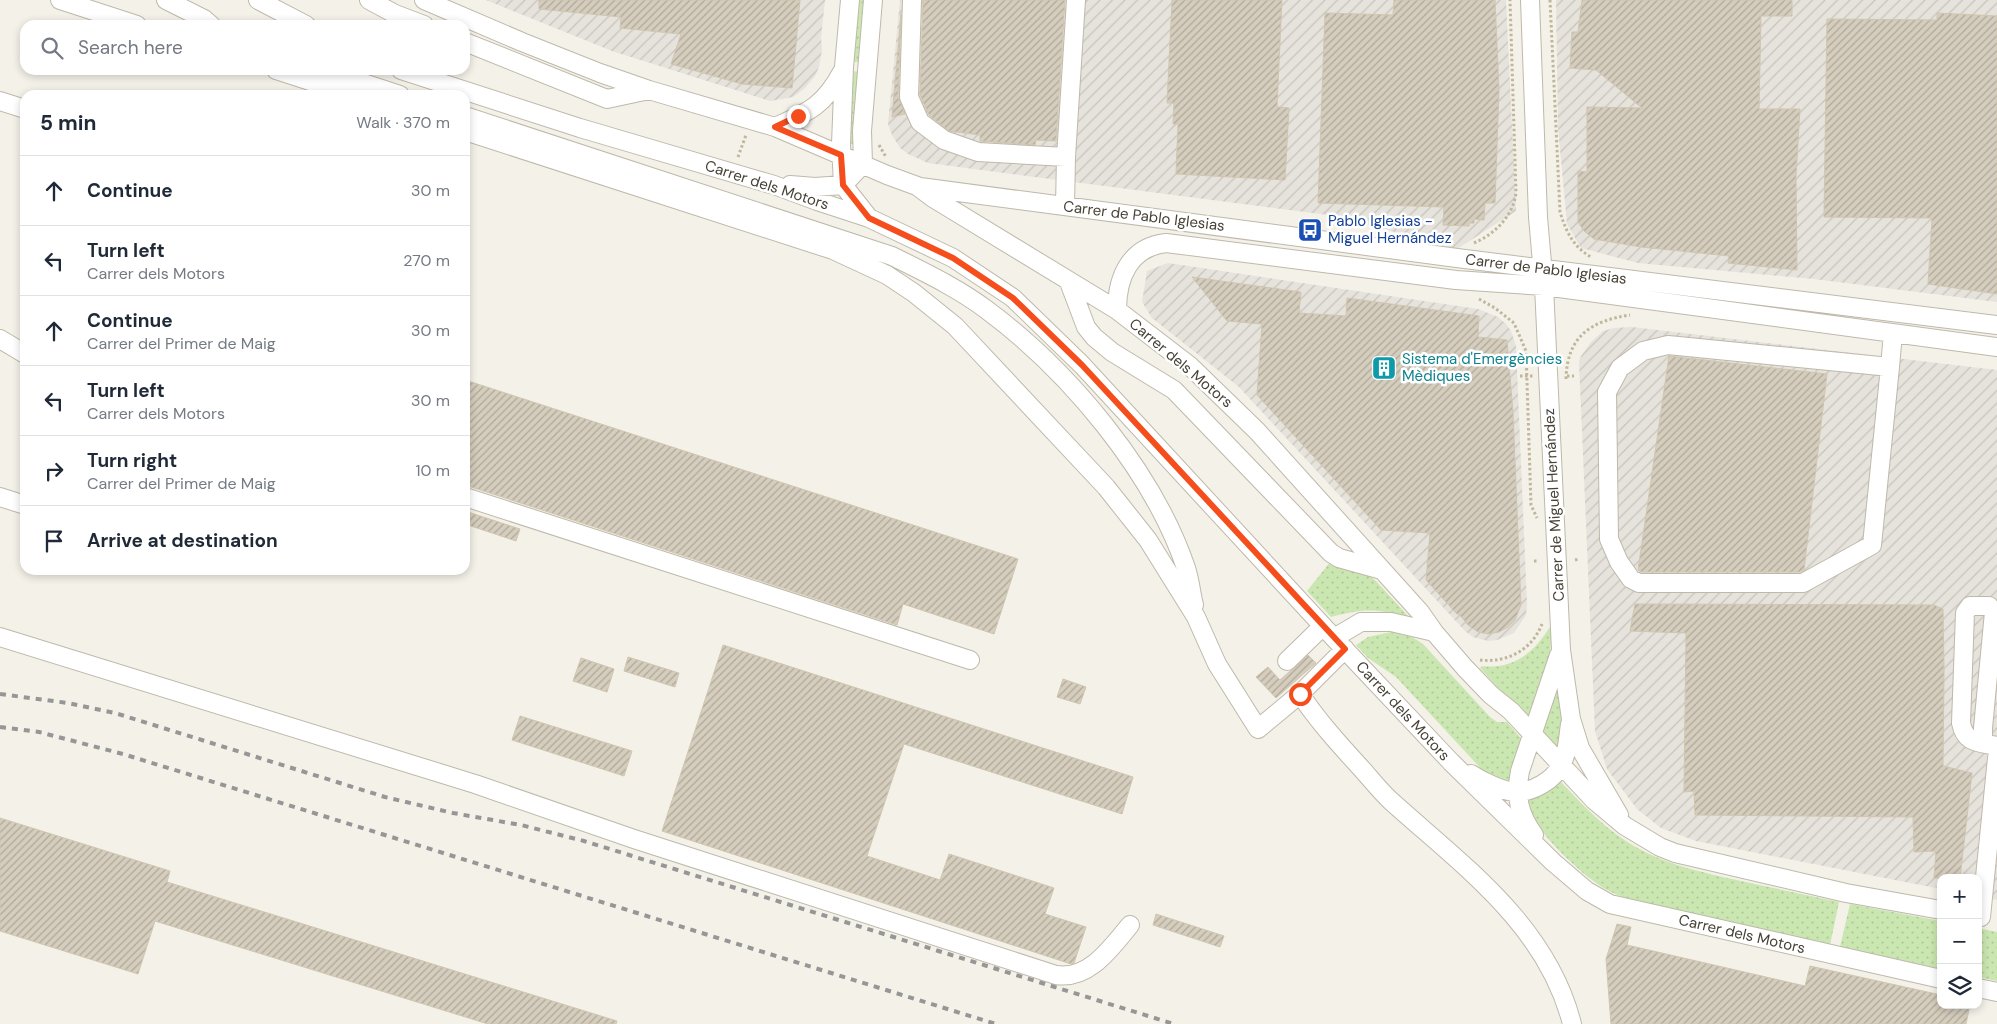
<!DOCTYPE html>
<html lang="en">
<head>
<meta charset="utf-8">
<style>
	body { margin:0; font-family:"DM Sans",sans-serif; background:#f2f2f3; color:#1f2937 }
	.controls { position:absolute; right:15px; bottom:15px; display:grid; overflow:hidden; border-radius:10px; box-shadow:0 2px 8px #0003 }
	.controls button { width:45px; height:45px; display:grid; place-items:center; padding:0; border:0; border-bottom:1px solid #e0e1e3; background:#fff; color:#1f2937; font:25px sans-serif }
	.stop { position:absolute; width:15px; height:15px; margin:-11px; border:4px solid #f64d1c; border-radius:50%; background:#fff }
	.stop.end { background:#f64d1c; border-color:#fff; box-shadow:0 1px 5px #0008 }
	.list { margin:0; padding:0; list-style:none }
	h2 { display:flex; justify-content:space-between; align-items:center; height:65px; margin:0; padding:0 20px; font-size:21px }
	h2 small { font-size:16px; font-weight:400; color:#747a83 }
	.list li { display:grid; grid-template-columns:32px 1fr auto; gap:15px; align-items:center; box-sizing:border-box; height:70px; padding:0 20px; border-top:1px solid #e0e1e3 }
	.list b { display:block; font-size:19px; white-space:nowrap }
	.list p { margin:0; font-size:16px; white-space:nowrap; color:#747a83 }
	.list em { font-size:16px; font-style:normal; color:#747a83 }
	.icon { flex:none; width:28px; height:28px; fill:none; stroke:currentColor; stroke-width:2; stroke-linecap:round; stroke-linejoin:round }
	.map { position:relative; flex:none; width:1997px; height:1024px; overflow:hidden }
	.search { position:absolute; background:#fff; box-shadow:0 2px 8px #0003; left:20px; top:20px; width:450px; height:55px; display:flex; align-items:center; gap:12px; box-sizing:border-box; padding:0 18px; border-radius:15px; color:#747a83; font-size:19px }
	.panel { position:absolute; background:#fff; box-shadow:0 2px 8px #0003; left:20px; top:90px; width:450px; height:485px; border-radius:15px }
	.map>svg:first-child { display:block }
	.industrial { fill:url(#industrial-furrows) }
	.grass { fill:url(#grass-dots) }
	.building { fill:url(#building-hatch); stroke:#d0c6b0 }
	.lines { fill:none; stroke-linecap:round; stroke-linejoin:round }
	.minor-casing { stroke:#bfb9aa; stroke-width:20 }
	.path { stroke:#c0b69c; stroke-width:3; stroke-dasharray:2.5 2.5; stroke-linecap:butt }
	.minor { stroke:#fff; stroke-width:18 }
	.rail { stroke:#969696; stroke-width:4; stroke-dasharray:6 6; stroke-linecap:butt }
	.route { stroke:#f64d1c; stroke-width:6 }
	.labels { text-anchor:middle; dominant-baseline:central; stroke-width:5; stroke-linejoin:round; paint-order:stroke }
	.street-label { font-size:15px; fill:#474136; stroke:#fff }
	.transit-label { font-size:15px; fill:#164399; stroke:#fff; text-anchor:start }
	.culture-label { font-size:15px; fill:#0d838f; stroke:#fff; text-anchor:start }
</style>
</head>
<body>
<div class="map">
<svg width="1997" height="1024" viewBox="0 0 1997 1024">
	<defs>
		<pattern id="industrial-furrows" width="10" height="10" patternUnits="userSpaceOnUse" patternTransform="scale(1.25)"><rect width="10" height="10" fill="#e6e2dc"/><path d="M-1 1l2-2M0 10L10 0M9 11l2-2" fill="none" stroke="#c7c3bd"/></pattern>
		<pattern id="grass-dots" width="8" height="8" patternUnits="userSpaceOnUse" patternTransform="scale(1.25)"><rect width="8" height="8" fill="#cbe7b1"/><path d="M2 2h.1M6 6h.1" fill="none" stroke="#b0c799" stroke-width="1.8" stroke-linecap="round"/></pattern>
		<pattern id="building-hatch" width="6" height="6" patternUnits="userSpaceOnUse" patternTransform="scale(1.25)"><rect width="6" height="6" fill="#d5cdbd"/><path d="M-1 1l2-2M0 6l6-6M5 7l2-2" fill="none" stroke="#afa89a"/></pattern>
	</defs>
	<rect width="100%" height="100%" fill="#f3f1e8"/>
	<!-- industrial -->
	<path class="industrial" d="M486 0H825L821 38 822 50 819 67 815 76 805 88 793 97 770 101 612 51Z
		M900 0H1506L1516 211 1457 249 1336 216 928 163 908 154 900 148 892 135 888 124Z
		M1556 0H1997V302L1814 279 1638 263 1581 248 1567 224 1558 127Z
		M1168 263 1478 309 1498 317 1506 324 1511 331 1516 346 1527 604 1526 615 1514 633 1497 640 1488 641 1473 637 1465 631 1239 387 1152 318 1142 302 1147 271Z
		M1632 327 1997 370V900L1978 896V878H1941V889L1696 841 1661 828 1637 809 1607 769 1595 731 1579 362 1581 356 1591 342 1603 331 1614 328Z"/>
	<!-- grass -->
	<path class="grass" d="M859 0H867L862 62H853Z
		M852 71 861 72 855 141 854 144H848Z
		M1331 561 1369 575 1376 581 1409 617 1408 619C1378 607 1362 609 1331 617L1307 591Z
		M1549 628 1552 629 1549 665 1529 721 1480 668 1482 666C1512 670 1534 653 1549 628Z
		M1391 632 1412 637 1423 644 1490 717 1497 722H1507L1524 742 1512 785 1485 773 1396 677 1368 658 1356 645 1368 637Z
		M1558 675 1563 717 1561 752 1540 733Z
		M1558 779C1580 802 1600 824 1626 841 1661 864 1701 872 1741 881 1774 888 1806 895 1839 902L1830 945 1640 902C1629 899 1618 896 1607 890 1585 878 1543 838 1531 815 1528 810 1526 803 1524 797Z
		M1850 904 1941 921V969L1840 947Z
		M1978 928 1997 932V981L1978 977Z"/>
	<!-- building -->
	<path class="building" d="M539 0H800L792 88 742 84 671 64 681 34 620 28 621 17 539 9Z
		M923 0H1065L1056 141 1036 140 1035 145 980 141V135L949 131 929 115 920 95Z
		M1172 0H1282L1277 107 1289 108 1285 180 1176 174 1178 124H1173L1174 103H1167Z
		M1394 0H1495L1499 90 1495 203H1485L1484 220 1474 219V223H1469V226L1443 225 1444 207 1318 203 1325 13 1393 15Z
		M1582 0H1792V16H1761L1759 109H1800L1796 176 1797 270 1728 263 1729 256 1641 247 1594 239 1584 231 1578 222V171L1587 172V107L1642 108 1596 70 1570 68 1572 32H1578Z
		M1937 13 1997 16V294L1928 284 1932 218 1824 217 1827 19 1937 20Z
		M901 14 898 97 905 114 892 117Z
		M1192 277 1301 292 1299 313 1346 316 1347 298 1479 316 1478 337 1507 340 1513 413 1521 605 1515 620 1508 627 1499 632 1488 634 1478 632 1468 625 1459 614H1457L1426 580 1430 533 1381 530 1257 395 1262 324 1227 321Z
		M1669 356 1827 374 1804 570 1800 572H1642L1638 570Z
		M465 380 1018 559 994 634 903 604 897 625 465 485Z
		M465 511 520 529 516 541 465 524Z
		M1635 604 1934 605 1943 609 1944 671 1943 766 1972 773 1960 878H1934L1936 851 1914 852 1913 817 1695 815 1694 791 1684 792 1686 633 1630 631Z
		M723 645 1133 777 1122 814 904 744 867 856 940 880 949 854 1054 888 1045 914 1086 927 1074 963 1071 964 662 831Z
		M1308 655 1316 663 1276 698 1256 677 1268 667 1280 680Z
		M628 657 679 673 675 687 624 671Z
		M581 658 614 669 607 692 573 681Z
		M1063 679 1086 687 1080 704 1057 697Z
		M520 716 632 751 624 776 512 740Z
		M0 818 170 871 167 882 617 1021 616 1024H488L155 921 138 974 0 931Z
		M1156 914 1224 936 1220 947 1153 925Z
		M1617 924 1631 927 1627 945 1805 986 1810 966 1941 995V1005H1970L1966 1024H1611L1606 959Z"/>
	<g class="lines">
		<defs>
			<path id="minor" d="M60 0 137 25
				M166 0 204 19 211 25
				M258 0 306 25
				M369 0 395 14 424 25
				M424 0 522 42 600 73 649 90 775 127 887 175 917 186 933 198 1117 310 1190 366 1257 431 1420 612 1434 632 1465 668 1491 695 1511 711 1594 800 1625 826 1660 847 1675 853 1846 893 1941 910
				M850 0 844 67 841 144 843 185 869 218
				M912 0 909 97 920 122 944 140 978 152 1066 157 1076 0
				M1530 0 1538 217 1544 286 1561 650 1571 719 1580 748 1619 815
				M465 42 607 99 649 90
				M276 70 353 95
				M324 70 400 95
				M401 70 580 128 774 185 817 201 869 218 953 258 1013 298 1082 365 1334 638 1451 762 1553 862 1587 891 1610 904 1941 979
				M0 101 25 109
				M465 116 892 256C924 272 958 288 987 310 1069 371 1153 471 1186 568 1190 580 1191 593 1194 605
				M775 127C808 112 824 106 842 72
				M465 131 833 250 887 275 914 293 955 326 1106 487 1148 540 1196 617 1217 664 1258 729 1300 694
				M790 185 815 187 843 185 863 164 862 131 873 0
				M920 187 1457 258 1997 325
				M1065 206 1066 157
				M1069 282 1086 327 1094 337 1112 352 1174 390 1331 553 1339 558 1382 570
				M1117 310C1117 277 1130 247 1166 243L1456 280 1544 286 1997 347
				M0 339 25 354
				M1890 367 1668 345 1643 351 1620 368 1607 392 1609 539 1619 562 1631 579 1639 583H1803L1872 545 1890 367 1893 333
				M0 497 25 505
				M465 497 970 660
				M0 637 475 784 634 839 1056 975C1089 980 1111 948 1130 925
				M1334 638 1361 622H1391L1434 632
				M1345 649 1300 694C1318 721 1339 744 1360 767 1371 779 1380 791 1391 801 1463 866 1547 925 1572 1024
				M1287 661 1323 626
				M1983 743V728L1994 612 1989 606H1970L1965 613 1961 723C1965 744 1979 742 1997 746
				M1471 774C1482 781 1503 792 1517 792 1533 792 1554 780 1561 765 1568 753 1568 737 1570 724
				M1534 835C1519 814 1515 797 1520 771L1559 655
				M1981 917 1997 758
				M1978 988 1997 992"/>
		</defs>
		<!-- minor casing -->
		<use href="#minor" class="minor-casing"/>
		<!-- path -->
		<path class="path" d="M1550 0 1560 212C1566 231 1573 247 1591 257
			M879 145 886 157
			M738 157 746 135
			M1474 243C1495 234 1513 216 1516 193L1510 0
			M1479 299 1495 308 1514 323 1526 351 1531 505 1537 518
			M1520 376H1533
			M1567 376H1574
			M1566 379C1567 336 1591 321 1630 315
			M1575 560 1579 559
			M1534 561H1539
			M1480 660C1507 663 1532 650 1542 624"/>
		<!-- minor -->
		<use href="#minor" class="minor"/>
		<!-- rail -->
		<path class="rail" d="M0 694 68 703 115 713 385 797 453 813 521 825 584 841 1174 1024
			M0 727 39 732 123 754 996 1024"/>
	</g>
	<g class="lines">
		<!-- route -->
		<path class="route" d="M798 116 775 127 841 155 843 185 869 218 953 258 1013 298 1082 365 1345 649 1300 694"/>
	</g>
	<!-- icons -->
	<defs>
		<symbol id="bus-square" viewBox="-11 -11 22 22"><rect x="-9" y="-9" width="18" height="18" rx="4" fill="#1a4fb4" stroke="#fff"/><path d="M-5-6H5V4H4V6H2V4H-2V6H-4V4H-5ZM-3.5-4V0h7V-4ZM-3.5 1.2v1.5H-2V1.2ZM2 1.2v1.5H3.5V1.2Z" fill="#fff"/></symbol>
		<symbol id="building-square" viewBox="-11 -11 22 22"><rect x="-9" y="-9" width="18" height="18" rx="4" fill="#0f9aa8" stroke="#fff"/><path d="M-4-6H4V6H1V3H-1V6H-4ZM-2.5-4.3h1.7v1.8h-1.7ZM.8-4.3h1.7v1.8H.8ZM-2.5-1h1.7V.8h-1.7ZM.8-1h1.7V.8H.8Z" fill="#fff"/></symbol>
	</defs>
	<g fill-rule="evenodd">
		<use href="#bus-square" x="1296" y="216" width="28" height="28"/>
		<use href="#building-square" x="1370" y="354" width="28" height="28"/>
	</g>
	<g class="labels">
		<!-- street labels -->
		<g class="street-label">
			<text transform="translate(767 185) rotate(18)">Carrer dels Motors</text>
			<text transform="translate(1144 216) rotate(7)">Carrer de Pablo Iglesias</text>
			<text transform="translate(1546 269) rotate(7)">Carrer de Pablo Iglesias</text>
			<text transform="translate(1181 363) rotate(40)">Carrer dels Motors</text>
			<text transform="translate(1554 505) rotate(-93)">Carrer de Miguel Hernández</text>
			<text transform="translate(1403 711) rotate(47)">Carrer dels Motors</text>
			<text transform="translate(1742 934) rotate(13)">Carrer dels Motors</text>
		</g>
		<!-- transit labels -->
		<g class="transit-label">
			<text x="1328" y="221">Pablo Iglesias -<tspan x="1328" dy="17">Miguel Hernández</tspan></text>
		</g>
		<!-- culture labels -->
		<g class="culture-label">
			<text x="1402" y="359">Sistema d'Emergències<tspan x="1402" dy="17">Mèdiques</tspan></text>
		</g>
	</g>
</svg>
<div class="controls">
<button>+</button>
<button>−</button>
<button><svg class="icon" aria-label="layers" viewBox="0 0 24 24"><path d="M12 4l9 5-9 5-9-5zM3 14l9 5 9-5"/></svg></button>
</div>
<div class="stop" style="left:1300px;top:694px"></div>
<div class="stop end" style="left:798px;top:116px"></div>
<div class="search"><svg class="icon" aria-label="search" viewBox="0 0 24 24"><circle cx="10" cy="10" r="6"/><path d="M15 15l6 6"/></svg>Search here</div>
<section class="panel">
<h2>5 min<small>Walk · 370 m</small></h2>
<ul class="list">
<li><svg class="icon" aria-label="ahead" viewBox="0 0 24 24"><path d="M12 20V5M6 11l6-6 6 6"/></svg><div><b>Continue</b></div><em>30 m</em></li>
<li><svg class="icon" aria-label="left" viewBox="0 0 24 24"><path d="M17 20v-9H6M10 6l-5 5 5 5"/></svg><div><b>Turn left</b><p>Carrer dels Motors</p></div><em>270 m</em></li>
<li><svg class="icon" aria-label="ahead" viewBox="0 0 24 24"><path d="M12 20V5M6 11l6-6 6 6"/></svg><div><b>Continue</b><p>Carrer del Primer de Maig</p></div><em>30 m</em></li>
<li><svg class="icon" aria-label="left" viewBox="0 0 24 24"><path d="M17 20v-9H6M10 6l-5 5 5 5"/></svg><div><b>Turn left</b><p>Carrer dels Motors</p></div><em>30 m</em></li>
<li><svg class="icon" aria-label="right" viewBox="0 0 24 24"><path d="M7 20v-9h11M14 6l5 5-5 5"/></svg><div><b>Turn right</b><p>Carrer del Primer de Maig</p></div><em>10 m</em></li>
<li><svg class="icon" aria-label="arrive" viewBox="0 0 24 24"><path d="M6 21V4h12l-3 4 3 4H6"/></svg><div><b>Arrive at destination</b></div></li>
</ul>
</section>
</div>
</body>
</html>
